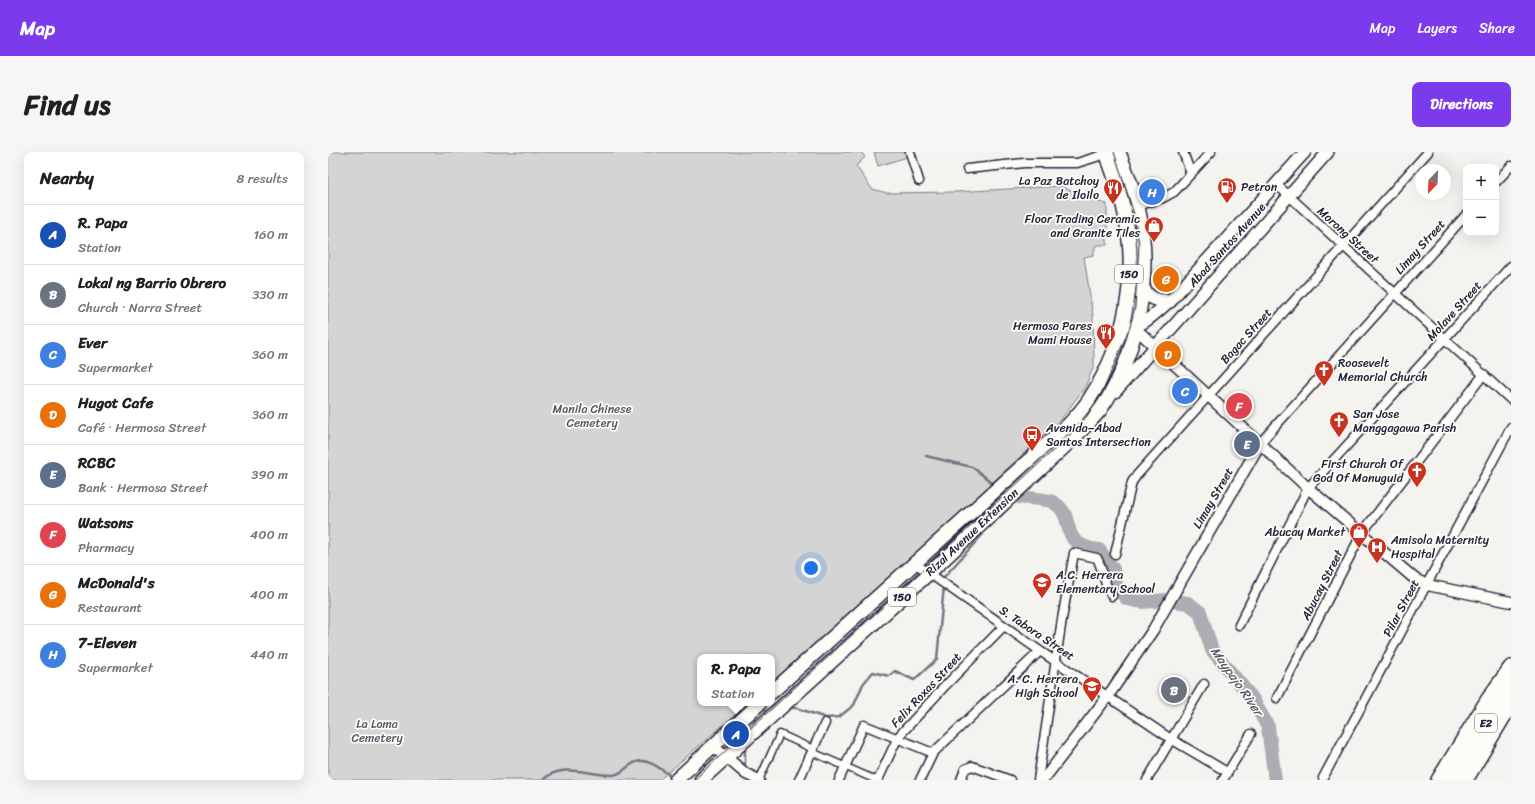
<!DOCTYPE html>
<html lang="en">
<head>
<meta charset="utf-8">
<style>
	body { margin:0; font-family:Sriracha,sans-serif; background:#f6f6f6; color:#202124 }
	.controls { position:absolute; right:12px; top:12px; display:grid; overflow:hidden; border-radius:8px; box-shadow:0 4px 16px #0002 }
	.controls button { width:36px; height:36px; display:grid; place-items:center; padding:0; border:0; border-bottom:1px solid #e0e0e0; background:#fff; color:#202124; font:20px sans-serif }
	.compass { position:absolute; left:1087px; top:12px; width:36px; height:36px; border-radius:50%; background:#fff; box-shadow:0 4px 16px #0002; rotate:203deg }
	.you { position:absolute; left:483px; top:416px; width:14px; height:14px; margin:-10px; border:3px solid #fff; border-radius:50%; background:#1a73e8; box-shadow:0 0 0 6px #1a73e833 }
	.badge { display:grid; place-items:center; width:26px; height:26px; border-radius:50%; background:#7c3aed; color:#fff; font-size:13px; font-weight:700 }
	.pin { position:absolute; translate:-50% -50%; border:2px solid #fff; box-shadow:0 1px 4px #0006 }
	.popup { position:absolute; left:369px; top:502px; width:78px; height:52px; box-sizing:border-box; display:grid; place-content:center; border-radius:8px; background:#fff; filter:drop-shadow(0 1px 3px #0005); font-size:13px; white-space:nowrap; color:#757577 }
	.popup b { font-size:15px; color:#202124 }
	.popup::after { content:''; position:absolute; left:50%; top:100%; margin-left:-8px; border:8px solid transparent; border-top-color:#fff }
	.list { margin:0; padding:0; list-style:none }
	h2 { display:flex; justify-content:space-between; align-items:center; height:52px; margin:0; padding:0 16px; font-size:17px }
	h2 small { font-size:13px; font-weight:400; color:#757577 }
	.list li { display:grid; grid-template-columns:26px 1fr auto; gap:12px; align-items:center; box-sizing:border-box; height:60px; padding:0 16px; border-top:1px solid #e0e0e0 }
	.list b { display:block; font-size:15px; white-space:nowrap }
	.list p { margin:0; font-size:13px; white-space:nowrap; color:#757577 }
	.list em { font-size:13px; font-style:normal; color:#757577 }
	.map { position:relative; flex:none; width:1183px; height:628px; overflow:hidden; border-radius:8px }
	header { display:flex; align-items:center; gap:24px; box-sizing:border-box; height:56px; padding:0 20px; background:#7c3aed; color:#fff }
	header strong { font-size:19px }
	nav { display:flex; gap:22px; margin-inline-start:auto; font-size:14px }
	.intro { display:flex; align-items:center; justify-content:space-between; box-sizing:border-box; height:96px; padding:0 24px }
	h1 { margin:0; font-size:28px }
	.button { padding:10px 18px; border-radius:8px; background:#7c3aed; color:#fff; font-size:14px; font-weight:700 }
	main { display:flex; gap:24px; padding:0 24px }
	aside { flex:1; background:#fff; border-radius:8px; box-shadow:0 4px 16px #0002 }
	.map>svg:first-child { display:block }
	.green { fill:#d5d4d5; stroke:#7c7b88 }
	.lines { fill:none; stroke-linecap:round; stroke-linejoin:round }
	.stream { stroke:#757582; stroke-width:2.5 }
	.river { stroke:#acacb2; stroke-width:14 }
	.pedestrian-casing { stroke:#22223b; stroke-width:9 }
	.minor-casing { stroke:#22223b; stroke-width:11 }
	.tertiary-casing { stroke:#22223b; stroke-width:13 }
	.secondary-casing { stroke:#22223b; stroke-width:14 }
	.primary-casing { stroke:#22223b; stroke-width:16 }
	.motorway-casing { stroke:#22223b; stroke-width:18 }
	.pedestrian { stroke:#fdfcf7; stroke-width:6 }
	.minor { stroke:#fdfcf7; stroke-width:8 }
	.tertiary { stroke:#fdfcf7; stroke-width:10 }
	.secondary { stroke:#fdfcf7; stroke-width:11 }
	.primary { stroke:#fdfcf7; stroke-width:13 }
	.motorway { stroke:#fdfcf7; stroke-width:15 }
	.tram { stroke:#22223b; stroke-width:1 }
	.labels { text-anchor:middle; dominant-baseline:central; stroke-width:3.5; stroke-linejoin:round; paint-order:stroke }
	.shield { fill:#fdfcf7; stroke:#646373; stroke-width:1 }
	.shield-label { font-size:11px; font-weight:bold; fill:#22223b }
	.poi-label { font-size:12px; fill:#22223b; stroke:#fdfcf7; text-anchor:end }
	.street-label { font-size:12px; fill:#22223b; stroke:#fdfcf7 }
	.park-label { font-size:12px; fill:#585769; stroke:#fdfcf7 }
	.water-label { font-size:13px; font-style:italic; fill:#59596b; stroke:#fdfcf7 }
</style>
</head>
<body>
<header>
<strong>Map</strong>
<nav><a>Map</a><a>Layers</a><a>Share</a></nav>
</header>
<div class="intro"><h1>Find us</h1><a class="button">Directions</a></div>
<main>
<aside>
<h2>Nearby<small>8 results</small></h2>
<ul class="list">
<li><span class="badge" style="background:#1a4fb4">A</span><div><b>R. Papa</b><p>Station</p></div><em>160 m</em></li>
<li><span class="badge" style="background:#6b7280">B</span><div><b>Lokal ng Barrio Obrero</b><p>Church · Narra Street</p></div><em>330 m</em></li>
<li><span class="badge" style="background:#3f7fe0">C</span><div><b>Ever</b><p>Supermarket</p></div><em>360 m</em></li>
<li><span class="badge" style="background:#e8710a">D</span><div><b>Hugot Cafe</b><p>Café · Hermosa Street</p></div><em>360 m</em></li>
<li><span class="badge" style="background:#5c6f8a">E</span><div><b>RCBC</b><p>Bank · Hermosa Street</p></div><em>390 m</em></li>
<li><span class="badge" style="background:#e0444e">F</span><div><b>Watsons</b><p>Pharmacy</p></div><em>400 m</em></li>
<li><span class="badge" style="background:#e8710a">G</span><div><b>McDonald's</b><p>Restaurant</p></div><em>400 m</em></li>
<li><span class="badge" style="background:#3f7fe0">H</span><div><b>7-Eleven</b><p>Supermarket</p></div><em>440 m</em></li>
</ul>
</aside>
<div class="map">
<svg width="1183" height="628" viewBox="0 0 1183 628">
	<rect width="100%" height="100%" fill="#f4f3ef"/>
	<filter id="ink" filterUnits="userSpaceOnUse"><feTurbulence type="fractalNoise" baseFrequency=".025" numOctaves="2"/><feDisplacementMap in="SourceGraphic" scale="8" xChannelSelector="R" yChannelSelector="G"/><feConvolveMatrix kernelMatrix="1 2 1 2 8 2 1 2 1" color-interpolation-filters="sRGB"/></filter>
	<g filter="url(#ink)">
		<!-- green -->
		<path class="green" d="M0 0H533L537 5 528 14 544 37 559 41 627 40 733 34 759 47 779 52V93H768L765 103 756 105 765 164 766 214 757 235 733 267 522 462 444 531V505H372V551H421L331 628H0Z
			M546 0H580L582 4 550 14Z"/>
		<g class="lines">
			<!-- stream -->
			<path class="stream" d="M598 304 644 315 666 332
				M662 375 679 357
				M616 429V425L655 382
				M461 556H469L498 566 511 565 526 553 535 532 545 520 561 524 567 519 586 528 609 507 616 434
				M417 616V596
				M215 628C233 610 261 623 283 623 295 624 301 608 315 609 325 610 334 618 342 623"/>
			<!-- river -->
			<path class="river" d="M691 345C698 346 719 347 725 350 751 365 726 392 771 398L785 417 788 434 799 447 814 450 839 448
				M845 449 860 451 872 460 884 498 924 546 940 575 947 628"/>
			<defs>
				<path id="pedestrian" d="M484 600 548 628
					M431 628 452 582 485 597"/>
				<path id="minor" d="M582 0 591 29
					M855 0 863 22
					M639 17 696 11H749L778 2
					M1168 30 1183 14
					M948 32 1183 248
					M806 55 835 46 846 40 883 0
					M933 290 1138 63
					M787 402 804 330 809 323 1100 0
					M588 412 712 499 843 587 899 620
					M911 473 980 336 1183 114
					M949 546 1034 381 1156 222
					M995 626 1183 275
					M471 628 497 571
					M511 628 536 573 605 601
					M550 628 570 585 615 536 676 474
					M592 628 605 601 712 499
					M633 628 637 617 644 614 682 628
					M710 628 734 467 746 401 769 406C775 417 776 434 784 444
					M819 628 876 532
					M895 628 923 582"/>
				<path id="tertiary" d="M807 176 980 336 1087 427 1099 433 1183 450
					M385 594 418 622 431 628
					M715 628 780 544 825 478 933 290"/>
				<path id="secondary" d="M803 175C814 176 833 156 842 149L977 0
					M787 240 1000 0"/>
				<path id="primary" d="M814 134C819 146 829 149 842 149
					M444 540 741 272C748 264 756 256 762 246 798 191 811 122 796 58 792 39 784 19 778 0
					M348 628 432 551
					M373 628 601 421 749 283C756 275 765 267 772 258 811 203 825 121 810 55 806 36 797 18 791 0"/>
				<path id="motorway" d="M1111 628 1161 547 1183 516
					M1124 628 1181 533
					M1137 628 1183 551"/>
			</defs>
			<!-- pedestrian casing -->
			<use href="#pedestrian" class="pedestrian-casing"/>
			<!-- minor casing -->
			<use href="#minor" class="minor-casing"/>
			<!-- tertiary casing -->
			<use href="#tertiary" class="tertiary-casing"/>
			<!-- secondary casing -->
			<use href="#secondary" class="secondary-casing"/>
			<!-- primary casing -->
			<use href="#primary" class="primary-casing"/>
			<!-- motorway casing -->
			<use href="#motorway" class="motorway-casing"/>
			<!-- pedestrian -->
			<use href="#pedestrian" class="pedestrian"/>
			<!-- minor -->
			<use href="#minor" class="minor"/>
			<!-- tertiary -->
			<use href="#tertiary" class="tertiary"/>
			<!-- secondary -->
			<use href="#secondary" class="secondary"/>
			<!-- primary -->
			<use href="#primary" class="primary"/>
			<!-- motorway -->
			<use href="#motorway" class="motorway"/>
			<!-- tram -->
			<path class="tram" d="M366 628 740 285 759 264 775 239 802 175 807 155 811 92 806 62 786 0"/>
		</g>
	</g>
	<!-- icons -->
	<defs>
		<symbol id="fuel-pin" viewBox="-11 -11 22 30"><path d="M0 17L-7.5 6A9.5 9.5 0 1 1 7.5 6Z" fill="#c8321e" stroke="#fdfcf7"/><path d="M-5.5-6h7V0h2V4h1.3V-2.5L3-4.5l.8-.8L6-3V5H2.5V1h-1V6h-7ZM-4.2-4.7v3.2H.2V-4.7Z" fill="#fff"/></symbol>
		<symbol id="restaurant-pin" viewBox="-11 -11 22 30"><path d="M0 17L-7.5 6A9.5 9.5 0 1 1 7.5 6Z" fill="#c8321e" stroke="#fdfcf7"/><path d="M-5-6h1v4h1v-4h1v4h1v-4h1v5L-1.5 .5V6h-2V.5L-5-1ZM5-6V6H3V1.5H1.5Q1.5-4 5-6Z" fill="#fff"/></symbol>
		<symbol id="shop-pin" viewBox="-11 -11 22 30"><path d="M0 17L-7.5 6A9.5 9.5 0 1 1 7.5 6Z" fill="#c8321e" stroke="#fdfcf7"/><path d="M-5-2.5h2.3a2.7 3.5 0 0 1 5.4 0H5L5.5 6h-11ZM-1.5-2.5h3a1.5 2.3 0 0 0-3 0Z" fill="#fff"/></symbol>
		<symbol id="church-pin" viewBox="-11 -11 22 30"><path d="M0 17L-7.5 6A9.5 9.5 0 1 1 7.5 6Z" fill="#c8321e" stroke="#fdfcf7"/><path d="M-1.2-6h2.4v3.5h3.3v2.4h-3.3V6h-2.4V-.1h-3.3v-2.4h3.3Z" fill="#fff"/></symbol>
		<symbol id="bus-pin" viewBox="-11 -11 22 30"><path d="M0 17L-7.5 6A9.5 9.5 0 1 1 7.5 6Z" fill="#c8321e" stroke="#fdfcf7"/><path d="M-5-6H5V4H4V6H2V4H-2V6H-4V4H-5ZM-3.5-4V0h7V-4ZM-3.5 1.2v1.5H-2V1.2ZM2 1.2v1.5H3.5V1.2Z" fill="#fff"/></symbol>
		<symbol id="hospital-pin" viewBox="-11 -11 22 30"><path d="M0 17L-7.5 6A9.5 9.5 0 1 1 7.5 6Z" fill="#c8321e" stroke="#fdfcf7"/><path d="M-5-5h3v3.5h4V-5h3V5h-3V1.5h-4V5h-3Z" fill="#fff"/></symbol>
		<symbol id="school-pin" viewBox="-11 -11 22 30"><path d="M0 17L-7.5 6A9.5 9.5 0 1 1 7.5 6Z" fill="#c8321e" stroke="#fdfcf7"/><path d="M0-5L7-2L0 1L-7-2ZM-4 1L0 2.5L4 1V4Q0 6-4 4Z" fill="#fff"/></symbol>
	</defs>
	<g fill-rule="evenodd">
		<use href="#fuel-pin" x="888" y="24" width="22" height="30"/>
		<use href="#restaurant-pin" x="774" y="25" width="22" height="30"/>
		<use href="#shop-pin" x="815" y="63" width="22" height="30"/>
		<use href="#restaurant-pin" x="767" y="170" width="22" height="30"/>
		<use href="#church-pin" x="985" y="207" width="22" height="30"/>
		<use href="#church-pin" x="1000" y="258" width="22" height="30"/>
		<use href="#bus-pin" x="693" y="272" width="22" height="30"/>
		<use href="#church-pin" x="1078" y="308" width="22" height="30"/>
		<use href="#shop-pin" x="1020" y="369" width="22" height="30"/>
		<use href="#hospital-pin" x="1038" y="384" width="22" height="30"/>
		<use href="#school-pin" x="703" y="419" width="22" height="30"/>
		<use href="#school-pin" x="753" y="523" width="22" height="30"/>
	</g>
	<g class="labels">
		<!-- shield labels -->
		<g class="shield">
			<rect x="787" y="113" width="28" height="18" rx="3"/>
			<rect x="560" y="436" width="28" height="18" rx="3"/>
			<rect x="1147" y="562" width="22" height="18" rx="3"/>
		</g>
		<g class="shield-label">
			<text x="801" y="122">150</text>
			<text x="574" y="445">150</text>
			<text x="1158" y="571">E2</text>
		</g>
		<!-- poi labels -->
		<g class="poi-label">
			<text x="771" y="29">La Paz Batchoy<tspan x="771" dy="14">de Iloilo</tspan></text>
			<text x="913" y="35" text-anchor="start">Petron</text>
			<text x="812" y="67">Floor Trading Ceramic<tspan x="812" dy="14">and Granite Tiles</tspan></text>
			<text x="764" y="174">Hermosa Pares<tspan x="764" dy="14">Mami House</tspan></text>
			<text x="1010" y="211" text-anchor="start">Roosevelt<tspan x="1010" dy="14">Memorial Church</tspan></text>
			<text x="1025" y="262" text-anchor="start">San Jose<tspan x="1025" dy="14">Manggagawa Parish</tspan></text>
			<text x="718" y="276" text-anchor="start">Avenida–Abad<tspan x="718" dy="14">Santos Intersection</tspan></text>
			<text x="1075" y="312">First Church Of<tspan x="1075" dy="14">God Of Manuguid</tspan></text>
			<text x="1017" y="380">Abucay Market</text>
			<text x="1063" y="388" text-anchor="start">Amisola Maternity<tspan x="1063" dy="14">Hospital</tspan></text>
			<text x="728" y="423" text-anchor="start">A.C. Herrera<tspan x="728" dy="14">Elementary School</tspan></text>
			<text x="750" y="527">A. C. Herrera<tspan x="750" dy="14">High School</tspan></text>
		</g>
		<!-- street labels -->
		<g class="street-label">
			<text transform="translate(1020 83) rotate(42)">Morong Street</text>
			<text transform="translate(899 93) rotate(-48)">Abad Santos Avenue</text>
			<text transform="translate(1092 95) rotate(-48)">Limay Street</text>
			<text transform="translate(1126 159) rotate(-48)">Molave Street</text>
			<text transform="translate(918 184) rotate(-48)">Bagac Street</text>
			<text transform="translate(885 346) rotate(-60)">Limay Street</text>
			<text transform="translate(644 380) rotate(-43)">Rizal Avenue Extension</text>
			<text transform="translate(994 433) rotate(-63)">Abucay Street</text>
			<text transform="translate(1073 456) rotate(-62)">Pilar Street</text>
			<text transform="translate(709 481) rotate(34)">S. Tabora Street</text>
			<text transform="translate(598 538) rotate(-47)">Felix Roxas Street</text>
		</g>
		<!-- park labels -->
		<g class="park-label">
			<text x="264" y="257">Manila Chinese<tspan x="264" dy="14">Cemetery</tspan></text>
			<text x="49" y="572">La Loma<tspan x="49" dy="14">Cemetery</tspan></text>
		</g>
		<!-- water labels -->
		<g class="water-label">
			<text transform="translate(909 529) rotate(55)">Maypajo River</text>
		</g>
	</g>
</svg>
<div class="controls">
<button>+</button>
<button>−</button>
</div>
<svg class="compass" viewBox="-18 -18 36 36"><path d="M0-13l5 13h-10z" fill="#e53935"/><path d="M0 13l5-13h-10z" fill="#757577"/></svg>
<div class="you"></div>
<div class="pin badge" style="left:408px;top:582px;background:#1a4fb4">A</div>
<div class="popup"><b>R. Papa</b>Station</div>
<div class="pin badge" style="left:846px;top:538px;background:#6b7280">B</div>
<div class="pin badge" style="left:857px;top:239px;background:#3f7fe0">C</div>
<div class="pin badge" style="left:840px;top:202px;background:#e8710a">D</div>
<div class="pin badge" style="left:919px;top:292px;background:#5c6f8a">E</div>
<div class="pin badge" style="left:911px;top:254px;background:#e0444e">F</div>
<div class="pin badge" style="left:838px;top:127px;background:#e8710a">G</div>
<div class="pin badge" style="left:824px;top:40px;background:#3f7fe0">H</div>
</div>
</main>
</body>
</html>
